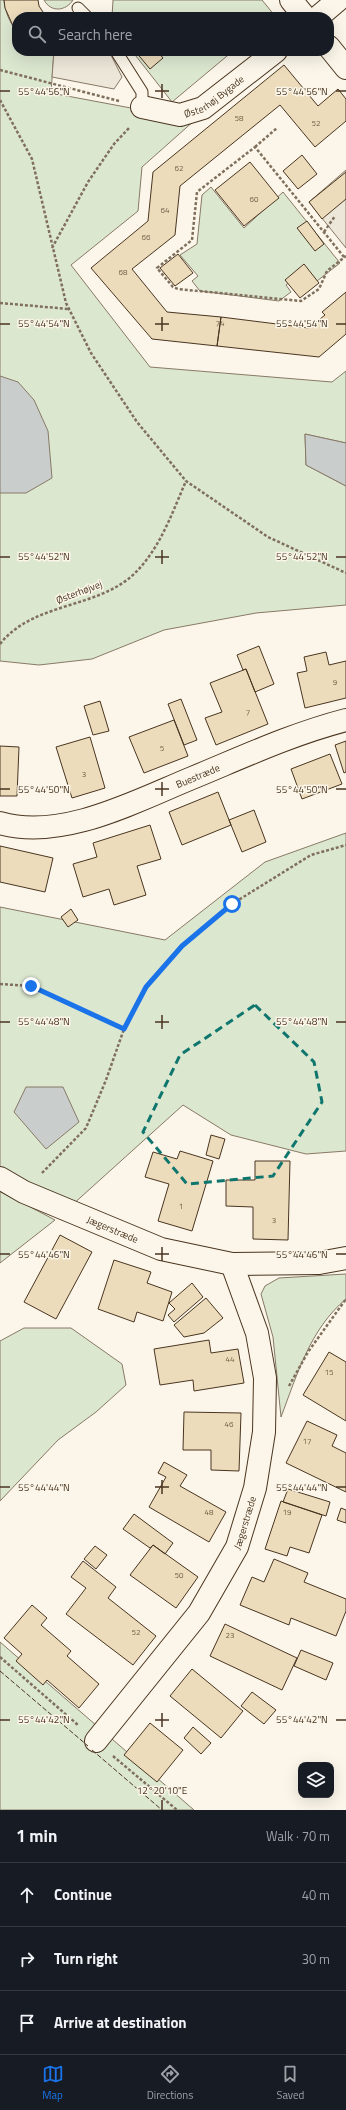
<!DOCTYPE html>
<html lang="en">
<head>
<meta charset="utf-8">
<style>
	body { margin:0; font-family:"Titillium Web",sans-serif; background:#242831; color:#f1f3f6 }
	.controls { position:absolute; right:12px; bottom:12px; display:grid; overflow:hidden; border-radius:8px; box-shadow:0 4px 16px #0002 }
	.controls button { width:36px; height:36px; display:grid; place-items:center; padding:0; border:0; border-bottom:1px solid #363941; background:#171b24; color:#f1f3f6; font:20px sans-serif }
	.stop { position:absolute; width:12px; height:12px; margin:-9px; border:3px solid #1a73e8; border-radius:50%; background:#fff }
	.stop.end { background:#1a73e8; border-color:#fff; box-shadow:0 1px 4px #0008 }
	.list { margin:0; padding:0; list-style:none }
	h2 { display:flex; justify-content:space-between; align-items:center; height:52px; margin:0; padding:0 16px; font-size:17px }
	h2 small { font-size:13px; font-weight:400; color:#9ea1a6 }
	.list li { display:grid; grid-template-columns:26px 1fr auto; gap:12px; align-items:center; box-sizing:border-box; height:64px; padding:0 16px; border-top:1px solid #363941 }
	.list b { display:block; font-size:15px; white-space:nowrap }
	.list em { font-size:13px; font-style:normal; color:#9ea1a6 }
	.icon { flex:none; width:22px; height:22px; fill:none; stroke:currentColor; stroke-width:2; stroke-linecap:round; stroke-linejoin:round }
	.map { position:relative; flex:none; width:346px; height:1810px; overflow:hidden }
	.search { position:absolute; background:#171b24; box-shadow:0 4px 16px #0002; left:12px; right:12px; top:12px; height:44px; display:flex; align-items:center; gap:10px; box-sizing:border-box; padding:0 14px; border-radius:16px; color:#9ea1a6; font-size:15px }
	.sheet { height:244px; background:#171b24 }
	nav { display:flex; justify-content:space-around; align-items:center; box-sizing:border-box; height:56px; border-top:1px solid #363941; background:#171b24; font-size:11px; color:#9ea1a6 }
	nav a { display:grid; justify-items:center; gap:2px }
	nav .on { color:#1a73e8 }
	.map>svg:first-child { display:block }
	.green { fill:#dce7d0; stroke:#887966 }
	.parking { fill:#ede7d9; stroke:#887966 }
	.water { fill:#c9cecd; stroke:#887966 }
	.building { fill:#ecdcbc; stroke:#4a3520 }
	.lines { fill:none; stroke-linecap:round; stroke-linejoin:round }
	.lane-casing { stroke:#4a3520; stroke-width:13 }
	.street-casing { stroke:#4a3520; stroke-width:24 }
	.path { stroke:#7f6f5c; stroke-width:2.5; stroke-dasharray:3 2; stroke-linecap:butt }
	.lane { stroke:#fbf6e9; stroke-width:11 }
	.street { stroke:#fbf6e9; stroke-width:22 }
	.fence { stroke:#4a3520; stroke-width:1; stroke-dasharray:5 2; stroke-linecap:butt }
	.route { stroke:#1a73e8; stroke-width:5 }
	.marked { fill:none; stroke:#0f766e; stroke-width:3; stroke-dasharray:8 5; stroke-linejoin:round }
	.ticks { fill:none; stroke:#4a3520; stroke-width:1.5 }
	.labels { text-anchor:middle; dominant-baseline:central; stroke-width:3; stroke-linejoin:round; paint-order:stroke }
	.number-label { font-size:8px; fill:#725f47 }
	.street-label { font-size:10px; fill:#4a3520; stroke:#fbf6e9 }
	.ticks-label { font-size:10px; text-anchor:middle; fill:#4a3520; stroke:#fbf6e9; stroke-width:3; stroke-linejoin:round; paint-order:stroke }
</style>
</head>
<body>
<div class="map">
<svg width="346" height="1810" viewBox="0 0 346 1810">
	<rect width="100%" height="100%" fill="#fbf6e9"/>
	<!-- green -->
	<path class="green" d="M0 0H4C5 11 9 22 17 31V51H54L51 93 195 120 142 167 138 211 71 265 150 367 332 382 346 371V443L305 434 306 465 346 486V605L256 613 164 630 92 659 39 665 0 661Z
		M44 0H73C66 11 51 13 44 0Z
		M113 0H262L275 16 112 17Z
		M132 51H233L172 102Z
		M211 187 244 228 283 192 340 263 317 281 306 269 286 285 291 292 279 301 200 291 192 281 198 276 180 255 197 244 202 195Z
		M346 833V1151L306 1154 231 1135 183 1105 71 1206 0 1169V907L165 940 265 862Z
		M0 1191 55 1220 0 1263Z
		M346 1274V1299C310 1329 297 1375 281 1417L273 1337 261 1294 265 1286 279 1278Z
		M24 1328H71L122 1364 126 1385 96 1412 58 1440 0 1501V1341Z
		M0 1642 194 1810H0Z"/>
	<!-- parking -->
	<path class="parking" d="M54 51H109L122 77 114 89 52 77Z
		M346 170V248L309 202Z"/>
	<!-- water -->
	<path class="water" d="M0 376 18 382 34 400 48 431 52 478 26 493H0Z
		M305 434 346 443V486L306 465Z
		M26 1087H63L79 1122 46 1149 14 1112Z"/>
	<!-- building -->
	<path class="building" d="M4 0H38L39 6 45 15 52 17H17V31L13 26 5 8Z
		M135 51H157L163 58 150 69Z
		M284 65 318 106 338 89 346 99V121L315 147 280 105 180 186 175 235 132 269 167 312 221 317 217 346 152 339 91 268 148 221 153 172Z
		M302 155 317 174 298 189 283 171Z
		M250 162 279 198 244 226 215 190Z
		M346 172V199L322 219 309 202Z
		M307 221 324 244 315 251 297 228Z
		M178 254 193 273 175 286 160 268Z
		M304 264 319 283 300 298 285 280Z
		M346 292V334L319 357 217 346 221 317 309 328 325 315 322 312Z
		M259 646 274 684 255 692 246 669 243 670 237 655Z
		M326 652 329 665 346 661V698L305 708 297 673 307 671 304 657Z
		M246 669 268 724 216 745 205 718 222 712 210 683Z
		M181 699 197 740 184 745 168 704Z
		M100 701 109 731 93 735 84 706Z
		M174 720 188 756 144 773 129 737Z
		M90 737 105 788 72 798 56 747Z
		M346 741V772L344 773 335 745Z
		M0 746 19 747 17 796H0Z
		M330 754 342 784 302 799 291 769Z
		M218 792 231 825 182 845 169 812Z
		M254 810 266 842 242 852 229 820Z
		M150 825 161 859 137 866 146 895 114 905 109 889 83 897 73 864 97 857 93 843Z
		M0 846 53 858 45 892 0 882Z
		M71 909 78 920 68 927 61 917Z
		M211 1135 225 1139 219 1159 206 1155Z
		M180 1151 213 1161 192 1231 158 1221 169 1184 145 1177 153 1152 177 1159Z
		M255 1161H290L288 1240 253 1239V1207L226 1206V1180H255Z
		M60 1235 92 1252 56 1319 24 1302Z
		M114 1260 151 1272 147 1283 172 1292 163 1321 137 1312 134 1322 98 1309Z
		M192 1283 203 1297 174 1322 168 1315 175 1309 169 1303Z
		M206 1298 223 1318 204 1333 184 1337 174 1325Z
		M209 1340 211 1353 238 1349 244 1383 194 1391 193 1380 160 1385 154 1349Z
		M329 1352 346 1362V1421L303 1395Z
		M184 1412 241 1413 239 1471 211 1470V1450H183Z
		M307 1421 337 1435 332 1446 346 1453V1492L286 1463Z
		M164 1462 187 1475 180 1486 226 1512 209 1542 149 1507 166 1477 158 1473Z
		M288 1489 330 1502 326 1516 283 1502Z
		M281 1501 322 1515 309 1553 290 1547 287 1556 265 1549Z
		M341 1508 346 1510V1523L337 1520Z
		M134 1514 173 1543 165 1554 153 1545 150 1548 123 1529Z
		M153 1545 198 1577 176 1608 130 1575Z
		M95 1546 107 1555 96 1569 84 1559Z
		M274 1559 308 1573 304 1582 346 1599V1611L336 1636 291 1618 289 1625 240 1605 252 1577 264 1582Z
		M83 1561 116 1587 108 1598 156 1636 133 1665 66 1614 86 1588 71 1577Z
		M32 1605 47 1618 41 1625 71 1651 67 1656 99 1684 79 1708 47 1680 43 1685 16 1661 22 1654 4 1638Z
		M225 1624 297 1658 282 1690 210 1656Z
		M301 1650 333 1663 326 1680 294 1666Z
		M192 1669 243 1711 221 1738 170 1696Z
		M252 1692 276 1710 264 1724 241 1706Z
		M150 1723 183 1750 157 1782 124 1755Z
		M193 1727 211 1743 201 1754 184 1738Z"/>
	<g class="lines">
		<defs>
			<path id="lane" d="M78 8 87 17
				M116 51 142 92V107"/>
			<g id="street">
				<path d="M291 0 305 17"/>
				<path d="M318 17 338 0"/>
				<path d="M329 47 346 68"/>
				<path id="s1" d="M142 107 180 115 203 108 276 51"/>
				<path id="s2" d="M0 823C62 841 136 801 192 778 243 757 292 734 346 720"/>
				<path id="s3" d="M0 1178 24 1192 161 1249 232 1264 319 1263 346 1258"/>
				<path id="s4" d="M96 1741 199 1613 237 1547 255 1488 264 1432 265 1378 257 1333 232 1264"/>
			</g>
		</defs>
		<!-- lane casing -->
		<use href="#lane" class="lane-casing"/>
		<!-- street casing -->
		<use href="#street" class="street-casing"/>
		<!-- path -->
		<path class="path" d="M0 70 119 101
			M0 100 32 159 66 303 91 353 137 422 186 481 268 537 346 573
			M255 147 277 128
			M324 232 335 216
			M52 248 88 182 114 144 130 127
			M344 257 255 147 197 192 192 240 157 268 173 287 178 289 301 301 319 289 327 271 346 256
			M0 303 69 309
			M0 644C33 602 97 609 134 574 160 549 172 513 186 481
			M0 984 31 986 124 1029
			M42 1173 86 1128 106 1080 124 1029 146 987 182 946 232 904 311 855 346 845
			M289 1386 308 1352 346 1299
			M0 1657 78 1725
			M113 1756 177 1810"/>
		<!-- lane -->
		<use href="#lane" class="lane"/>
		<!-- street -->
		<use href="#street" class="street"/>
		<!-- fence -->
		<path class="fence" d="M0 1671 88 1746
			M92 1750 162 1810"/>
	</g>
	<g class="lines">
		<!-- route -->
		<path class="route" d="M31 986 124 1029 146 987 182 946 232 904"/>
	</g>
	<!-- marked area -->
	<path class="marked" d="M255 1005 314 1062 322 1102 273 1176 187 1184 143 1132 180 1055Z"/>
	<!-- ticks -->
	<path class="ticks" d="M162 84V98M0 91H10M155 91H169M336 91H346M162 317V331M0 324H10M155 324H169M336 324H346M162 550V564M0 557H10M155 557H169M336 557H346M162 782V796M0 789H10M155 789H169M336 789H346M162 1015V1029M0 1022H10M155 1022H169M336 1022H346M162 1247V1261M0 1254H10M155 1254H169M336 1254H346M162 1480V1494M0 1487H10M155 1487H169M336 1487H346M162 1713V1727M0 1720H10M155 1720H169M336 1720H346M162 1800V1810"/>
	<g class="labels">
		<!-- number labels -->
		<g class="number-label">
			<text x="239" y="118">58</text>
			<text x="316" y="123">52</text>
			<text x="179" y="168">62</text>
			<text x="254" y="199">60</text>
			<text x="165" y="210">64</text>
			<text x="146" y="237">66</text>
			<text x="123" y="272">68</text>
			<text x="220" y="323">74</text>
			<text x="335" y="682">9</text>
			<text x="248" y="712">7</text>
			<text x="162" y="748">5</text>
			<text x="84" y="774">3</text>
			<text x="181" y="1206">1</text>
			<text x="274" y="1220">3</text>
			<text x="230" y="1359">44</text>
			<text x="329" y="1372">15</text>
			<text x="229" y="1424">46</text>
			<text x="307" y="1441">17</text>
			<text x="209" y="1512">48</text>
			<text x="287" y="1512">19</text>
			<text x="179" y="1575">50</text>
			<text x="136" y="1632">52</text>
			<text x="230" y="1635">23</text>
		</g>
		<!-- street labels -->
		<g class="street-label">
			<text stroke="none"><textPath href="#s1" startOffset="78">Østerhøj Bygade</textPath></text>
			<text transform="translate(79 592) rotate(-21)">Østerhøjvej</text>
			<text stroke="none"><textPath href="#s2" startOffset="207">Buestræde</textPath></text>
			<text stroke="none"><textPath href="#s3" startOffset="124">Jægerstræde</textPath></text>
			<text stroke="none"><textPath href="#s4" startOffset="266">Jægerstræde</textPath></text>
		</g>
	</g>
	<g class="ticks-label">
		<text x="44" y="95">55°44'56"N</text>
		<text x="302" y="95">55°44'56"N</text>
		<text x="44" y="327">55°44'54"N</text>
		<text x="302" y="327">55°44'54"N</text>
		<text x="44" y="560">55°44'52"N</text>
		<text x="302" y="560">55°44'52"N</text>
		<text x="44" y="793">55°44'50"N</text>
		<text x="302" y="793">55°44'50"N</text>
		<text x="44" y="1025">55°44'48"N</text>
		<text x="302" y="1025">55°44'48"N</text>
		<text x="44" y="1258">55°44'46"N</text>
		<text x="302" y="1258">55°44'46"N</text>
		<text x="44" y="1491">55°44'44"N</text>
		<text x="302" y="1491">55°44'44"N</text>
		<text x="44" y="1723">55°44'42"N</text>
		<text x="302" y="1723">55°44'42"N</text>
		<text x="162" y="1794">12°20'10"E</text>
	</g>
</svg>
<div class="controls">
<button><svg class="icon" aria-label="layers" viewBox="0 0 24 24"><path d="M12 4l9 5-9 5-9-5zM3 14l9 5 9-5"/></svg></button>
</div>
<div class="stop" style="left:232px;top:904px"></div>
<div class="stop end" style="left:31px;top:986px"></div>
<div class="search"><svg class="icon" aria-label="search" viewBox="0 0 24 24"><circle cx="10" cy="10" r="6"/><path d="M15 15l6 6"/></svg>Search here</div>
</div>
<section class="sheet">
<h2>1 min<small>Walk · 70 m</small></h2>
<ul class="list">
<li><svg class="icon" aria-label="ahead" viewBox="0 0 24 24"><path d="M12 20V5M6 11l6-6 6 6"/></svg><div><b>Continue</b></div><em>40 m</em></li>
<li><svg class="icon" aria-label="right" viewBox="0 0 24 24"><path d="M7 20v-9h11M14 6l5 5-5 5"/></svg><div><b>Turn right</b></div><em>30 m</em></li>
<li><svg class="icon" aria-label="arrive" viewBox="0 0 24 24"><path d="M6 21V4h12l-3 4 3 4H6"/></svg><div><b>Arrive at destination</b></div></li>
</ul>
</section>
<nav>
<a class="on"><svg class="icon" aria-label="map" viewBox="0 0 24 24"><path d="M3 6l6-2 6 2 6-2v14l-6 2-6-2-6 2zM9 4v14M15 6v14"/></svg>Map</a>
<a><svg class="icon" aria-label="directions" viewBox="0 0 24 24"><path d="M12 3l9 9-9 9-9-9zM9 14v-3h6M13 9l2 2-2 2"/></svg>Directions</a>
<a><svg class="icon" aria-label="saved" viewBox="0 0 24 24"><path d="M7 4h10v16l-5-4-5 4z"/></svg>Saved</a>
</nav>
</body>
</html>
